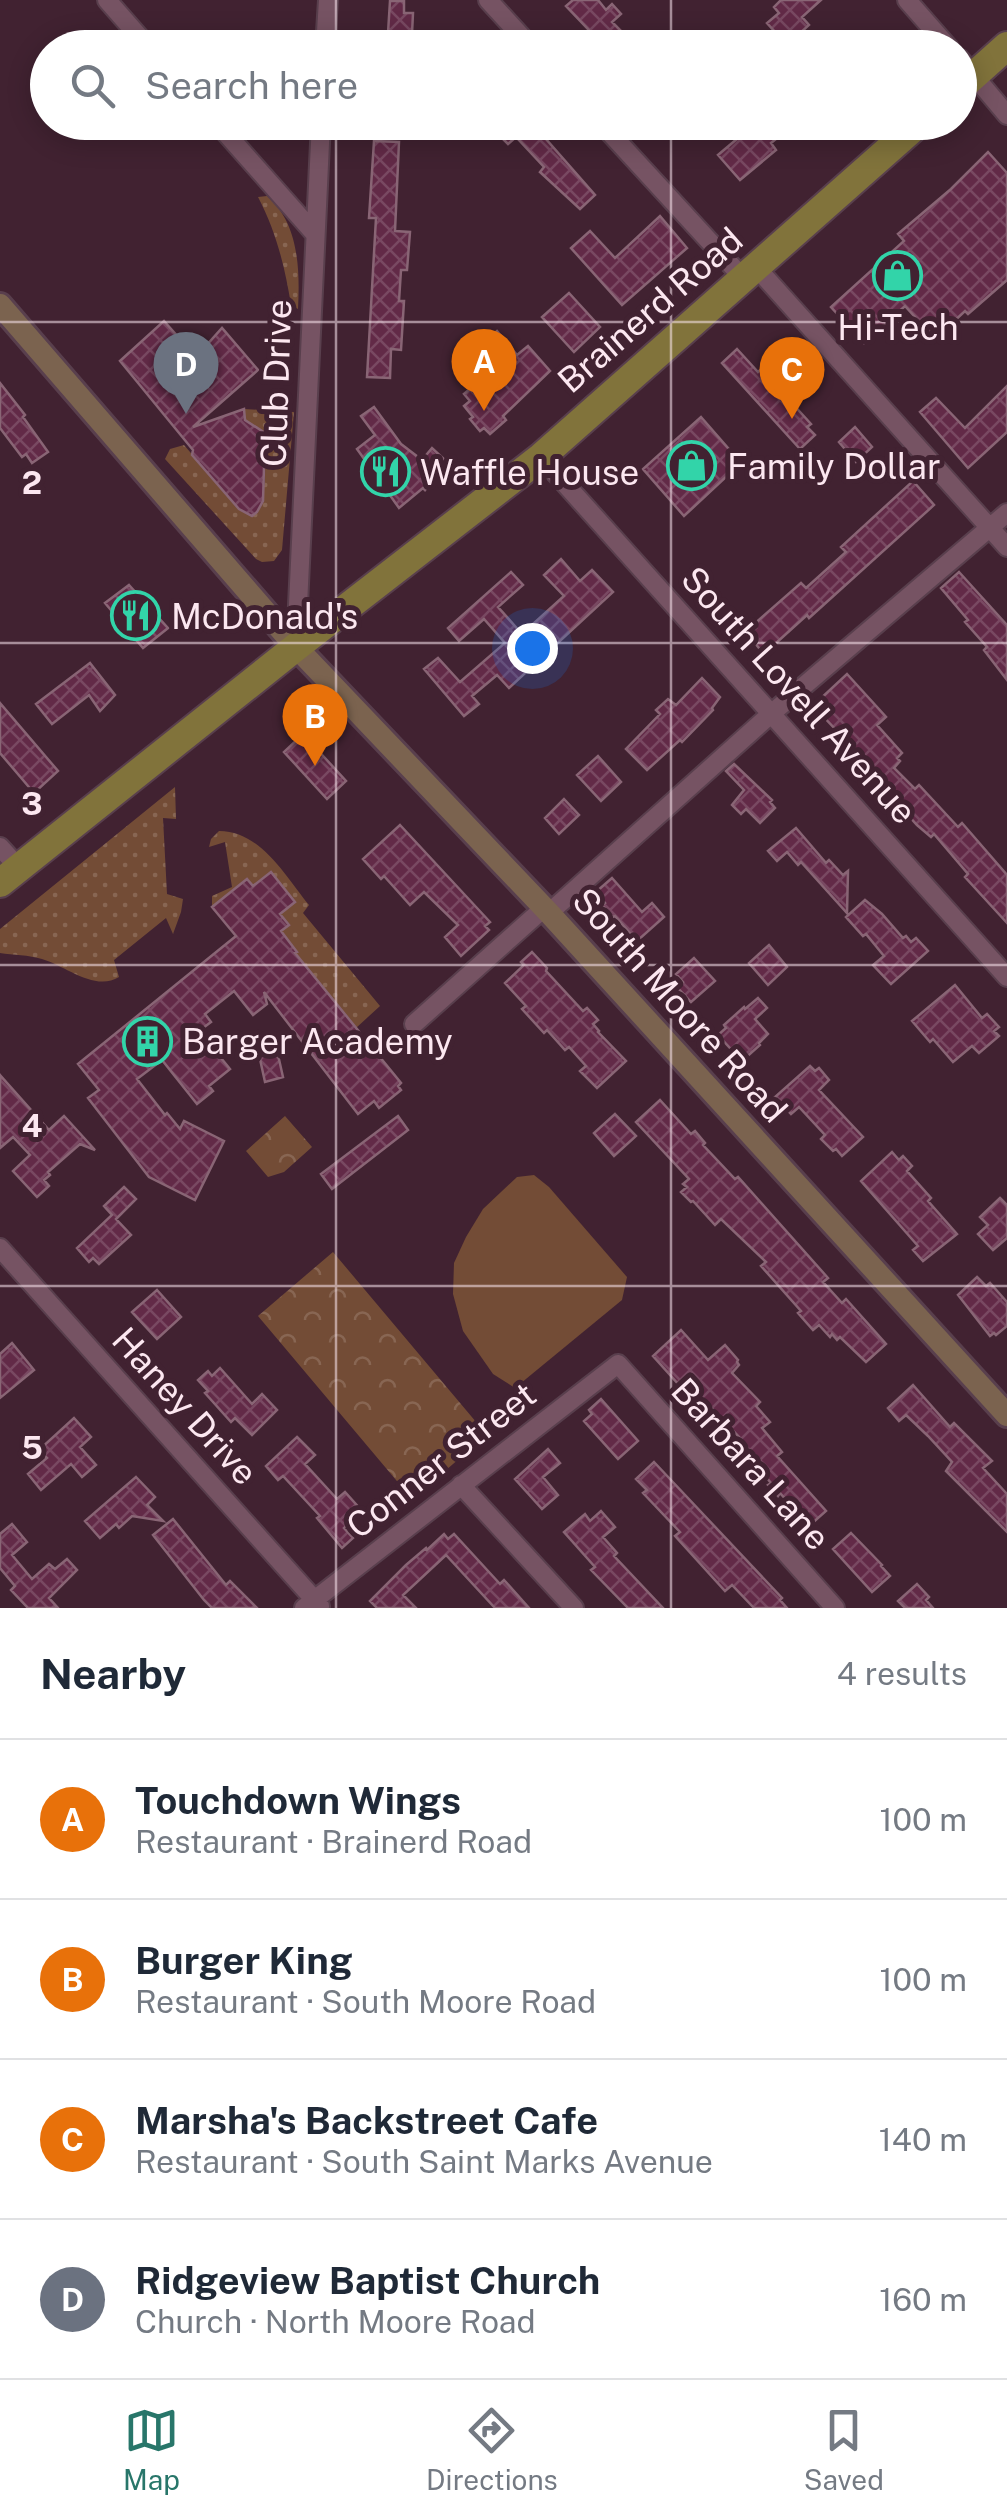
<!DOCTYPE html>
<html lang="en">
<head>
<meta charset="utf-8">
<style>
	body { margin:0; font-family:"Public Sans",sans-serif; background:#f2f2f3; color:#1f2937 }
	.you { position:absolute; left:532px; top:648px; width:35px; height:35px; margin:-25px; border:8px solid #fff; border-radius:50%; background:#1a73e8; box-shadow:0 0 0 15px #1a73e833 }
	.badge { display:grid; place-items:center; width:65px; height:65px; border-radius:50%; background:#28766a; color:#fff; font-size:32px; font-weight:700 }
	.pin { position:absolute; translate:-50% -82px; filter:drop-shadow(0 2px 5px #0008) }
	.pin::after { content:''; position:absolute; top:52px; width:35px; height:30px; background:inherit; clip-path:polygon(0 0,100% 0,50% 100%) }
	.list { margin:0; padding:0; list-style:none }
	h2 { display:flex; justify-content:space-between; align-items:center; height:130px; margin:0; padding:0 40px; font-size:42px }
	h2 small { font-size:32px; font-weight:400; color:#747a83 }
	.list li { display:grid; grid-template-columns:65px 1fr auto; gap:30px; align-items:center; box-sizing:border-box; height:160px; padding:0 40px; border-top:2px solid #e0e1e3 }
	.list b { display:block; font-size:38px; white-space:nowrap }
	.list p { margin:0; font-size:32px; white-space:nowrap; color:#747a83 }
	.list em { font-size:32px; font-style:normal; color:#747a83 }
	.icon { flex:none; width:55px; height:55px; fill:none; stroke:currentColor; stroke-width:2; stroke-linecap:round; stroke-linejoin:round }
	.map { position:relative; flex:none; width:1007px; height:1608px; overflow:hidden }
	.search { position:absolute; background:#fff; box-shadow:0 5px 25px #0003; left:30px; right:30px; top:30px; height:110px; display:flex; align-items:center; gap:25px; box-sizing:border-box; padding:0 35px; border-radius:55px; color:#747a83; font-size:38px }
	.sheet { height:770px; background:#fff }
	nav { display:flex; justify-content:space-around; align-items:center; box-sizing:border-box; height:140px; border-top:2px solid #e0e1e3; background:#fff; font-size:28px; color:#747a83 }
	nav a { display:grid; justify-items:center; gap:5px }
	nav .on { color:#28766a }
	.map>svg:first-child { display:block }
	.grass { fill:url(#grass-dots) }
	.forest { fill:url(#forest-crowns) }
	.pitch { fill:#734c36 }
	.building { fill:url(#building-cross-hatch); stroke:#896575; stroke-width:2.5 }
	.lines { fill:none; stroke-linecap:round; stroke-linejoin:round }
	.minor-casing { stroke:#593f4d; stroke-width:22 }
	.secondary-casing { stroke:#593f4d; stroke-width:28 }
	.primary-casing { stroke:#593f4d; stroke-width:32 }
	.minor { stroke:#765363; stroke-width:18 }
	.secondary { stroke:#7b634f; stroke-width:22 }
	.primary { stroke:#81733b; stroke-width:28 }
	.grid { fill:none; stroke:#fce7f0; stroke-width:2.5; stroke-opacity:0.55 }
	.labels { text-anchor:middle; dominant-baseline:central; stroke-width:10; stroke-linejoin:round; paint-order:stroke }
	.street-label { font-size:35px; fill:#fce7f0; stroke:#412231 }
	.poi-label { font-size:35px; fill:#fce7f0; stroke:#412231; text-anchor:start }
	.grid-label { font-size:32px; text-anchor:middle; font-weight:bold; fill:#fce7f0; stroke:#412231; stroke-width:10; stroke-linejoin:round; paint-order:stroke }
</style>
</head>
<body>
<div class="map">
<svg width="1007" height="1608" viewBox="0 0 1007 1608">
	<defs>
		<pattern id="grass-dots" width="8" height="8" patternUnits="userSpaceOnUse" patternTransform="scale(2.5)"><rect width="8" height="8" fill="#734c36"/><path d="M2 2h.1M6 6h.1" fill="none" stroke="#886653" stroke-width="1.8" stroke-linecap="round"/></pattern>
		<pattern id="forest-crowns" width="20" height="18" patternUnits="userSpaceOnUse" patternTransform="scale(2.5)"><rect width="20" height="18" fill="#734c36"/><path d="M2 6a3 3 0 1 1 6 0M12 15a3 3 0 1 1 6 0" fill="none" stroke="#886653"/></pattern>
		<pattern id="building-cross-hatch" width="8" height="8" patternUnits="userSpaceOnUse" patternTransform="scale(2.5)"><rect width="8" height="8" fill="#622a47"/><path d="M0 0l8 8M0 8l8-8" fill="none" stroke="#794962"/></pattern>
	</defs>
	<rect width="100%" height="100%" fill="#412231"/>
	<!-- grass -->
	<path class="grass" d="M267 196C299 223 300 270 298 309L291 305C285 267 276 231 258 197Z
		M244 409 294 412 282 550 274 561 262 562 256 559 165 459 170 449 184 445 239 509 252 516C270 500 264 457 265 433L245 420Z
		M175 787 176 819 163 818 167 894 183 899 181 912 173 934 166 918 114 960 119 977C95 992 66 966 42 959 29 955 13 955 0 953V929Z
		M219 831C261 831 285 876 309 905L303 913 380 1006 356 1028 295 953 296 951 281 931 248 879 212 907V896L232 887 225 842 209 847 211 839Z"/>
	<!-- forest -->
	<path class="forest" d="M285 1116 312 1147 284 1172 268 1177 246 1151Z
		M333 1252 487 1435 412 1499 258 1316Z"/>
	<!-- pitch -->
	<path class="pitch" d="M534 1175 549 1187 627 1277 622 1300 515 1388 493 1374 463 1331 453 1294 454 1263 466 1237 483 1209 517 1177Z"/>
	<!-- building -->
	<path class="building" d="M573 0H598L606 10 612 4 621 14 612 22 629 39 620 48H606L566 6Z
		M781 0H821L802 17 809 25 787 45 767 23 779 13 774 7Z
		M390 1H404V13H413L412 34 388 33Z
		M502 122H531L595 195 580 209 540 172 544 167 516 137 508 144 494 130Z
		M757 122H797L771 143 776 150 740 180 718 155Z
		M374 141 399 142 395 231 410 232 407 270H401L399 301H404L401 350 391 349 390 378 367 377 376 218H369Z
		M988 152 1007 173V280L968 314 965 311 935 339 905 306 864 343 831 307 904 241 898 234 951 189Z
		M660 216 687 248 622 305 571 248 590 231 615 258Z
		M569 293 600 327 574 352 542 317Z
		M164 321 196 357 222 328 258 370 193 427 244 409 245 420 265 433 263 501 257 512 252 516 239 509 192 455 193 450 120 361Z
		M497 331 517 355 528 346 550 371 503 416 506 420 490 434 484 428 480 431 470 419 473 417 464 406 470 401 464 394 478 382 462 364Z
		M737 349 758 372 770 362 789 383 781 391 811 424 807 427 815 435 800 449 722 363Z
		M0 383 25 415 23 417 48 452 32 463 26 454 22 457 0 428Z
		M1007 386V432L968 468 920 412 936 398 965 428Z
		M374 407 401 444 422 460 432 448 447 462 425 490 423 488 399 508 357 449 375 435 361 416Z
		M701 417 741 463 684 516 643 469Z
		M855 427 872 447 856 462 839 442Z
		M913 481 934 505 809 618 807 615 764 654 748 635 756 628 753 625 801 583 806 588 846 552 841 547Z
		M561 559 580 581 592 570 613 592 509 688 497 675 472 696 479 704 464 716 424 669 438 658 460 682 505 643 484 619 459 641 448 628 511 572 523 585 498 607 522 634 564 596 544 575Z
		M959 572 1007 625V680L984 650 987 647 965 622 968 620 941 588Z
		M129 585 168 628 143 648 105 603Z
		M90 663 115 695 100 711 89 695 52 724 36 704Z
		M847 674 886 717 877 725 902 753 897 758 900 761 894 768 915 789 919 785 958 827 962 823 1007 875V923L965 877 968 874 934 834 931 837 917 825 889 794 886 789 889 786 853 748 851 750 845 744 843 747 832 734 836 730 821 714 826 709 818 701Z
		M702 678 720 697 712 708 713 710 682 742 680 740 647 770 626 749 660 714 656 710 668 699 676 705Z
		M0 703 58 771 34 793 0 753Z
		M303 734 346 781 327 799 284 752Z
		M598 756 621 782 601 801 577 775Z
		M734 764 772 800 770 802 775 808 760 823 746 809 741 814 732 805 744 790 726 771Z
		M564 799 579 815 559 834 545 818Z
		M400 825 490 922 485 926 489 930 461 956 445 937 458 925 424 892 410 905 384 876 381 879 363 859Z
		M796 828 826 863 829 860 843 875 848 871 847 913 801 862 798 865 787 852 777 861 768 851Z
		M271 872 295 902 280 914 289 925 281 931 297 952 295 953 401 1083 398 1086 401 1090 379 1108 374 1101 358 1114 264 992 267 1004 253 1015 234 991 205 1014 211 1022 199 1031 230 1069 209 1086 213 1091 197 1104 162 1060 137 1079 165 1115 167 1113 180 1129 184 1121 224 1141 195 1200 149 1177 88 1098 99 1090 78 1064 236 936 212 907 247 879 253 886Z
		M612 878 642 912 652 903 664 917 637 941 615 916 613 917 602 905 605 903 596 892Z
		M865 900 882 914 903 938 906 936 911 942 916 938 928 951 891 984 873 965 884 956 866 934 863 936 846 917Z
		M769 945 787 967 768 985 749 963Z
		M532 952 547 968 546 971 583 1011 587 1008 598 1020 593 1024 599 1031 598 1032 626 1061 597 1088 580 1071 586 1066 569 1047 565 1050 547 1030 544 1033 522 1009 526 1006 505 983 524 965 521 962Z
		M694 958 715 981 691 1002 677 987 683 982 676 974Z
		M955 985 982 1018 987 1014 999 1027 994 1031 999 1036 979 1053 972 1046 953 1062 933 1039 930 1042 912 1021Z
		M758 998 767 1008 755 1019 768 1034 759 1043 760 1045 742 1061 718 1035 726 1028 724 1025 744 1007 745 1009Z
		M276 1046 283 1077 265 1082 258 1050Z
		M810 1066 815 1071 819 1068 829 1080 819 1090 863 1137 842 1156 836 1149 833 1151 821 1139 825 1135 799 1107 791 1114 775 1097Z
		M0 1075 49 1130 64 1116 95 1150 80 1144 48 1172 50 1175 44 1180 49 1186 37 1197 13 1171 30 1155 13 1137 0 1148Z
		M660 1100 691 1134 695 1131 705 1143 703 1145 735 1179 738 1177 828 1278 823 1282 842 1303 846 1299 886 1344 866 1362 840 1337 837 1340 832 1334 830 1337 819 1325 813 1330 798 1313 801 1311 761 1266 766 1262 721 1219 715 1225 693 1201 691 1202 681 1192 687 1187 683 1184 689 1179 636 1122Z
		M615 1114 636 1136 614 1156 594 1133Z
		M398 1116 408 1130 332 1189 321 1174Z
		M892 1152 899 1160 903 1156 912 1166 907 1171 931 1198 928 1201 957 1234 923 1261 913 1250 918 1246 861 1181Z
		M124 1187 136 1199 116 1219 131 1235 99 1264 93 1258 89 1262 77 1248 112 1215 104 1206Z
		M1000 1198 1007 1205V1238L993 1250 978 1234 988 1225 980 1217Z
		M977 1277 986 1286 990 1283 1007 1302V1326L996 1335 994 1333 990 1336 958 1295Z
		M157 1290 181 1317 157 1339 132 1312Z
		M681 1330 708 1360 725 1345 738 1360 737 1362 739 1365 732 1373 760 1402 756 1406 770 1422 762 1428 782 1452 777 1456 826 1511 809 1526 780 1493 778 1496 768 1485 771 1483 737 1443 741 1439 703 1399 697 1405 653 1356Z
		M12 1343 34 1370 0 1398V1354Z
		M220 1368 252 1404 262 1394 277 1410 252 1435 235 1418 231 1422 205 1393 208 1391 198 1380 208 1371 212 1376Z
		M913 1385 950 1427 954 1423 992 1461 983 1468 1007 1494V1532L946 1471 952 1462 928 1436 906 1415 899 1421 888 1408Z
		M601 1399 638 1441 618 1459 584 1421 592 1414 589 1410Z
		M74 1418 91 1437 80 1447 96 1465 82 1477 71 1464 41 1490 28 1474 47 1458 39 1450Z
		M297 1437 315 1455 305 1464 337 1499 345 1492 362 1511 344 1528 353 1538 342 1548 317 1518 320 1516 283 1476 278 1480 266 1466Z
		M548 1449 560 1463 543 1477 558 1495 542 1509 515 1479Z
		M654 1462 782 1598 780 1600 787 1608H754L732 1585 725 1591 675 1536 680 1532 643 1493 647 1490 636 1479Z
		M136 1477 155 1497 147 1505 163 1521 132 1516 119 1528 116 1524 100 1538 85 1521Z
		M601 1511 615 1527 603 1537 617 1553 614 1556 663 1608H628L591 1570 595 1567 564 1532 585 1514 590 1521Z
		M173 1519 226 1585 230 1581 257 1608H212L204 1600 153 1535Z
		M12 1524 27 1542 12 1555 32 1579 49 1564 55 1569 67 1559 77 1570 49 1598 58 1608H28L11 1590 15 1586 0 1568V1534Z
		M851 1533 882 1565 881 1566 890 1576 872 1592 833 1549Z
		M444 1534 448 1539 454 1534 500 1584 504 1580 529 1608H495L446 1555 403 1595 416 1608H377L370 1601 406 1565 426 1548 427 1550Z
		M917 1584 929 1597 926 1600 933 1608H905L898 1601Z"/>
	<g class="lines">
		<defs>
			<path id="minor" d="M107 0 149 48
				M488 0 532 48
				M907 0 949 48
				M325 48 328 0
				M960 59 1007 115
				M216 122 315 234
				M600 122 743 278
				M756 267 1007 547
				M541 457 1007 977
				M296 647 321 122
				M0 847 19 868
				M549 913 772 713 1007 513
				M414 1024 544 908
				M0 1248 320 1606
				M461 1485 574 1608
				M304 1608 618 1364 835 1608"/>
			<path id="secondary" d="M0 305 296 647 549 913 1007 1415"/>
			<path id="primary" d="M960 88 1007 46
				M0 883 296 647 541 457 920 122"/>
		</defs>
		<!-- minor casing -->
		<use href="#minor" class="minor-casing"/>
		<!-- secondary casing -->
		<use href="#secondary" class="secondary-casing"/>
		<!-- primary casing -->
		<use href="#primary" class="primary-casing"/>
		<!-- minor -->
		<use href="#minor" class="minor"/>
		<!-- secondary -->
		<use href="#secondary" class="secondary"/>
		<!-- primary -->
		<use href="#primary" class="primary"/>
	</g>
	<!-- grid -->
	<path class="grid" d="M336 0V48M671 0V48M336 122V1608M671 122V1608M0 322H1007M0 643H1007M0 965H1007M0 1286H1007"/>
	<!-- icons -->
	<defs>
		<symbol id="shop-ring" viewBox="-11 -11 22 22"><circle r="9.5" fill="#412231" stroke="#32d4a9" stroke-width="1.5"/><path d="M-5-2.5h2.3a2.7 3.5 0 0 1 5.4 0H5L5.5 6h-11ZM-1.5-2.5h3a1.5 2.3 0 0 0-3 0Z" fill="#32d4a9"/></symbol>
		<symbol id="restaurant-ring" viewBox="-11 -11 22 22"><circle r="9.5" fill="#412231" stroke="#32d4a9" stroke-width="1.5"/><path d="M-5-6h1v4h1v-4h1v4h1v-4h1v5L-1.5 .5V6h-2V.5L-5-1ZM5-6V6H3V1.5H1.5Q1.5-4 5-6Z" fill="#32d4a9"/></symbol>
		<symbol id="building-ring" viewBox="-11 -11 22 22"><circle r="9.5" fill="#412231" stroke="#32d4a9" stroke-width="1.5"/><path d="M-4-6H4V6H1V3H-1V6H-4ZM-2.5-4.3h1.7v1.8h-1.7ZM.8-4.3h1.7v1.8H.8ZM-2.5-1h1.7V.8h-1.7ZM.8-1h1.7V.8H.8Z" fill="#32d4a9"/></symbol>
	</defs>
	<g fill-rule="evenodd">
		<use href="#shop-ring" x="870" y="248" width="55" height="55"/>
		<use href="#shop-ring" x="664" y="438" width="55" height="55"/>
		<use href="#restaurant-ring" x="358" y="444" width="55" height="55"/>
		<use href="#restaurant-ring" x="108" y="588" width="55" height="55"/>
		<use href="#building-ring" x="120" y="1014" width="55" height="55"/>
	</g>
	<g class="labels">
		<!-- street labels -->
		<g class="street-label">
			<text transform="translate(650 310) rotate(-41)">Brainerd Road</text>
			<text transform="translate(276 383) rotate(-88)">Club Drive</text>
			<text transform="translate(799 695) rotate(48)">South Lovell Avenue</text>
			<text transform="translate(680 1005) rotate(48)">South Moore Road</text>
			<text transform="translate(185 1406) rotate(48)">Haney Drive</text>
			<text transform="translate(441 1460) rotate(-38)">Conner Street</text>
			<text transform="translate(751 1464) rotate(48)">Barbara Lane</text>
		</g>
		<!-- poi labels -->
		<g class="poi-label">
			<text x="898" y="327" text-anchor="middle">Hi-Tech</text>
			<text x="727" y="466">Family Dollar</text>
			<text x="420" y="472">Waffle House</text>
			<text x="171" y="616">McDonald's</text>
			<text x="182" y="1041">Barger Academy</text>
		</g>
	</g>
	<g class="grid-label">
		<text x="32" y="494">2</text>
		<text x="32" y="815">3</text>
		<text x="32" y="1137">4</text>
		<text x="32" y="1459">5</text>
	</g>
</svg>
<div class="you"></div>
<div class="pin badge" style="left:484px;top:411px;background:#e8710a">A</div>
<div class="pin badge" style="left:315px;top:766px;background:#e8710a">B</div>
<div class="pin badge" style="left:792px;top:419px;background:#e8710a">C</div>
<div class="pin badge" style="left:186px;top:414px;background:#6b7280">D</div>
<div class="search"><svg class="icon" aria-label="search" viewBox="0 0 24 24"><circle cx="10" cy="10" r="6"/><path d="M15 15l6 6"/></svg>Search here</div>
</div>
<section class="sheet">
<h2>Nearby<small>4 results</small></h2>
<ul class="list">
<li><span class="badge" style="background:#e8710a">A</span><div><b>Touchdown Wings</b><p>Restaurant · Brainerd Road</p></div><em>100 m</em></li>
<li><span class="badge" style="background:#e8710a">B</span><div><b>Burger King</b><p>Restaurant · South Moore Road</p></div><em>100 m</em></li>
<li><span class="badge" style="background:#e8710a">C</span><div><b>Marsha's Backstreet Cafe</b><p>Restaurant · South Saint Marks Avenue</p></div><em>140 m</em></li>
<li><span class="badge" style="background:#6b7280">D</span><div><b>Ridgeview Baptist Church</b><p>Church · North Moore Road</p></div><em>160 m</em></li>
</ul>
</section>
<nav>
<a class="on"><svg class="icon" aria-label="map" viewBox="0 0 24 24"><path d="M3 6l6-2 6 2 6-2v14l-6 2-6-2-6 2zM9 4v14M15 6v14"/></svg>Map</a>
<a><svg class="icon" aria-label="directions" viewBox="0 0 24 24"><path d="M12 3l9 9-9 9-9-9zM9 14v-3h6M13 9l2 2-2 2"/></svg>Directions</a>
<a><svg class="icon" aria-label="saved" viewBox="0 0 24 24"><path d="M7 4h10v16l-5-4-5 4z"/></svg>Saved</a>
</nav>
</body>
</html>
